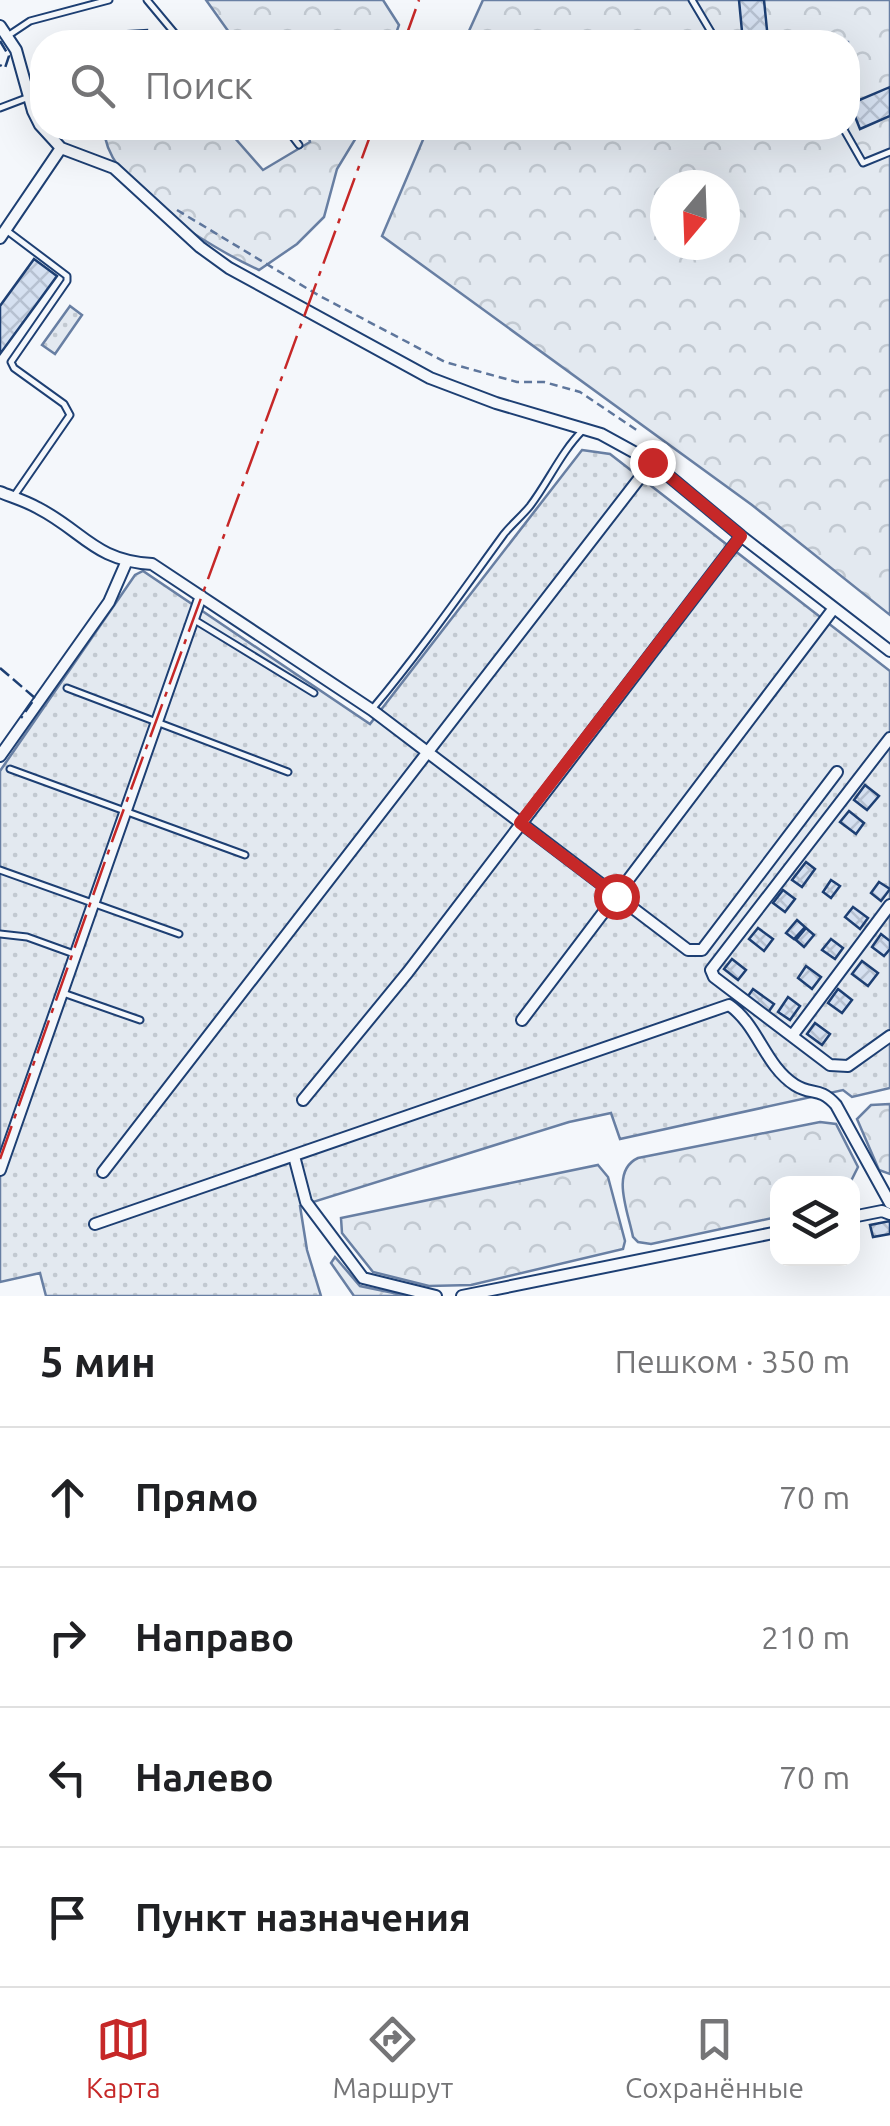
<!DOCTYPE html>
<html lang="ru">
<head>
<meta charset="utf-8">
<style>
	body { margin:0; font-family:Ubuntu,sans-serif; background:#f6f6f6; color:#202124 }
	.controls { position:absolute; right:30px; bottom:30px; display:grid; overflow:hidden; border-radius:20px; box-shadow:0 10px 40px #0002 }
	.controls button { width:90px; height:90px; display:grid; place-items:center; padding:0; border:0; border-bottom:2px solid #e0e0e0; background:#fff; color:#202124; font:50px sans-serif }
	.compass { position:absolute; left:650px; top:170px; width:90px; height:90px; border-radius:50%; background:#fff; box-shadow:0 10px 40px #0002; rotate:199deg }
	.stop { position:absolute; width:30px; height:30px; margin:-22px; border:8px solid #c62828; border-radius:50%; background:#fff }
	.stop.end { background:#c62828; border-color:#fff; box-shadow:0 2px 10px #0008 }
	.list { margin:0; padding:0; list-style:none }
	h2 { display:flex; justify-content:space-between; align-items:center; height:130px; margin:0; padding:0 40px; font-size:42px }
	h2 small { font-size:32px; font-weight:400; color:#757577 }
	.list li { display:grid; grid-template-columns:65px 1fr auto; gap:30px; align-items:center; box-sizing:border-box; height:140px; padding:0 40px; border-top:2px solid #e0e0e0 }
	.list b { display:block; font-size:38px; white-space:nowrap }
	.list em { font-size:32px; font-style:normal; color:#757577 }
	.icon { flex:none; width:55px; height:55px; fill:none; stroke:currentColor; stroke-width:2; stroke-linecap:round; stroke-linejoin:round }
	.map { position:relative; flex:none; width:890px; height:1296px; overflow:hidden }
	.search { position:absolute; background:#fff; box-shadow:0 10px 40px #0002; left:30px; right:30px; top:30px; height:110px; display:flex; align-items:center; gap:25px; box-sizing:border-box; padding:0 35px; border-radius:40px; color:#757577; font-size:38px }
	.sheet { height:690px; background:#fff }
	nav { display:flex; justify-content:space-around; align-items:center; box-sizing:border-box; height:140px; border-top:2px solid #e0e0e0; background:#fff; font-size:28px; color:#757577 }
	nav a { display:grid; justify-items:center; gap:5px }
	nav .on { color:#c62828 }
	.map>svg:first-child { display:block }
	.forest { fill:url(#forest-crowns); stroke:#687fa3; stroke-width:2.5; fill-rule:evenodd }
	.park { fill:url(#park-dots); stroke:#687fa3; stroke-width:2.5 }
	.building { fill:url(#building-cross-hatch); stroke:#1d3f73; stroke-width:2.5 }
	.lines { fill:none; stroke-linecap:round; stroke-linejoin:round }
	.service-casing { stroke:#1d3f73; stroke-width:9 }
	.minor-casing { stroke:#1d3f73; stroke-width:14 }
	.path { stroke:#5e769c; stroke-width:2.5; stroke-dasharray:8 5; stroke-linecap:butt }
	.service { stroke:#f4f7fb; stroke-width:5 }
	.minor { stroke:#f4f7fb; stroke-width:10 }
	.fence { stroke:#1d3f73; stroke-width:2.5; stroke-dasharray:12 5; stroke-linecap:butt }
	.power { stroke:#c62828; stroke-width:2.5; stroke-dasharray:35 8 5 8; stroke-linecap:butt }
	.route { stroke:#c62828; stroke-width:12 }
</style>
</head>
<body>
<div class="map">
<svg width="890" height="1296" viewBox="0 0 890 1296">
	<defs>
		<pattern id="forest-crowns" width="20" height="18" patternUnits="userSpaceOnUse" patternTransform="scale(2.5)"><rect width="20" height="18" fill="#e3e9f0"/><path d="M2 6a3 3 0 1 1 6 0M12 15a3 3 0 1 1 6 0" fill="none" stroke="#c2c9d1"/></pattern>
		<pattern id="park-dots" width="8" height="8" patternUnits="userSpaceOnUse" patternTransform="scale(2.5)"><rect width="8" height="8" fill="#e3e9f0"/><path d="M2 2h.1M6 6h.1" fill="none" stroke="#c2c9d1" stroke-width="1.8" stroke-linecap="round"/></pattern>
		<pattern id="building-cross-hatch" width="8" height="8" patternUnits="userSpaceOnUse" patternTransform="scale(2.5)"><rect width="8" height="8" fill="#d5e0f0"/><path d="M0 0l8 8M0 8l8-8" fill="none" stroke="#b6c1d1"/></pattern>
	</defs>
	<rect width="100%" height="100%" fill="#f4f7fb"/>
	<!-- forest -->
	<path class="forest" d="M206 0H383L399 25 393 42H236Z
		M483 0H890V615L752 505 382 236 428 128H848V42H464ZM665 185H725V245H665Z
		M104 128H226L263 170 310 142 307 128H362L337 169 324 217 297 244 259 270C211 248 105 185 104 128Z
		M890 1104V1174L879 1170 857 1119 871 1105Z
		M820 1122 836 1124 858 1167 850 1183 778 1184 777 1217 651 1244 638 1242 633 1237C628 1211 610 1171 638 1158Z
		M598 1165 608 1177 625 1241 623 1249 471 1285 429 1286 373 1272 342 1233 341 1218Z
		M335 1257 360 1286 408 1296H354L331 1263Z"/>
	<!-- park -->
	<path class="park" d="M70 306 82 315 55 354 42 345Z
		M582 450 610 454 890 671V1088L852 1097 843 1090 620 1139 611 1113 569 1122 300 1206 307 1250 321 1296H46L40 1273 0 1282V771L135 575 143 571 370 724Z"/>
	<!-- building -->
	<path class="building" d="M739 0H764L768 40 743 42Z
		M147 30 148 42H62V35Z
		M890 87V116L860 129 850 104Z
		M34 259 57 276 0 354V306Z
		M865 785 879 796 867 810 854 800Z
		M849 811 864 823 856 834 840 822Z
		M806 862 815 869 802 887 792 880Z
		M831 880 840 886 831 898 823 892Z
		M879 882 890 889 881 901 871 893Z
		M783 890 795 899 785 912 773 903Z
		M853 907 868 918 860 929 845 917Z
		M797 920 805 927 794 939 786 933Z
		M758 928 773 939 764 951 749 939Z
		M806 928 814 935 804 947 796 940Z
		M881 934 890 941V949L884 956 872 947Z
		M831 939 843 948 835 959 822 950Z
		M732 959 746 970 738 980 724 969Z
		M862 961 878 973 868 986 852 974Z
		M806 966 821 977 812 989 798 978Z
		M753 989 774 1004 767 1014 746 999Z
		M838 989 852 1000 842 1013 828 1003Z
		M788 997 800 1006 790 1020 778 1012Z
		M815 1023 830 1034 822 1045 807 1034Z
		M890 1221V1234L873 1237 870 1225Z"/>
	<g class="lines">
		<defs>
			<path id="service" d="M147 0 177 36 179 42
				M692 0 717 42
				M9 35 30 21 109 0
				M0 108 29 97
				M286 128 299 145
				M843 128 863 163 890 152
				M6 230 67 276V281L11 362 14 368 64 404 70 415 14 496
				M193 619 314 693
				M67 688 288 772
				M373 708C420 652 461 593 504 534 512 524 522 516 530 506 549 481 561 452 583 430
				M10 769 245 855
				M0 870 179 934
				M0 934 27 937 74 954
				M63 993 140 1020"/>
			<path id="minor" d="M0 26 16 50 33 111 40 125 61 148 114 168 200 247 229 268 430 378 496 403 601 434 652 462 741 536 890 651
				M0 238 61 148
				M0 492C12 497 26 501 38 508 83 531 95 561 152 564L372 710 688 950H702L837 772
				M890 738 711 970 714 977 830 1065 848 1066 890 1036
				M0 756 109 602 126 563
				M522 1020 834 608
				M792 1036 890 905
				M303 1100 408 972 741 536
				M294 1156 306 1202 363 1278 436 1296
				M0 1170 201 596
				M103 1172 652 462
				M852 1217 882 1211 890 1214
				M95 1224 729 1005C758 1025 765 1066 795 1085 812 1096 819 1086 836 1105L890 1203
				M462 1296 778 1232"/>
		</defs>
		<!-- service casing -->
		<use href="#service" class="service-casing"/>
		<!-- minor casing -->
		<use href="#minor" class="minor-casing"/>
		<!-- path -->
		<path class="path" d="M177 210 318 295 445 362 517 382H544L580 392 638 431"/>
		<!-- service -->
		<use href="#service" class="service"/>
		<!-- minor -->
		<use href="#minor" class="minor"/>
		<!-- fence -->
		<path class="fence" d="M0 41 9 56 5 68 0 65
			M0 668 35 698 21 718"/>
		<!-- power -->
		<path class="power" d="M404 42 419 0
			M0 1159 114 836 373 128"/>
	</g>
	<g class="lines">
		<!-- route -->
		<path class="route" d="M616 896 520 823 741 536 652 462"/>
	</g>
</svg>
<div class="controls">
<button><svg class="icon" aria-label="layers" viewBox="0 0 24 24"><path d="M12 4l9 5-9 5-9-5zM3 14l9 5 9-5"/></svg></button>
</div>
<svg class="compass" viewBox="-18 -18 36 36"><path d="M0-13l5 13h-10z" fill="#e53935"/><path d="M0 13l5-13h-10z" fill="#757577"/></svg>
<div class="stop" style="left:616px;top:896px"></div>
<div class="stop end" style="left:652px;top:462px"></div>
<div class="search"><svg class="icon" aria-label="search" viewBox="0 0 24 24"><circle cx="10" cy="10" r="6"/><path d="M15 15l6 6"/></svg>Поиск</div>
</div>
<section class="sheet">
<h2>5 мин<small>Пешком · 350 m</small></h2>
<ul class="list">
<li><svg class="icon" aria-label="ahead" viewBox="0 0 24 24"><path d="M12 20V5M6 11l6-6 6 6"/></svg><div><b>Прямо</b></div><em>70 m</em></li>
<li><svg class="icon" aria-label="right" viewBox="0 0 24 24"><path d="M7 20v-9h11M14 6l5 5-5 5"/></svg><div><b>Направо</b></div><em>210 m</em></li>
<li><svg class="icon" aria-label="left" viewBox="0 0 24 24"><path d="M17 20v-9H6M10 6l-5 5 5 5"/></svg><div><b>Налево</b></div><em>70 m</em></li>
<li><svg class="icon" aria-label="arrive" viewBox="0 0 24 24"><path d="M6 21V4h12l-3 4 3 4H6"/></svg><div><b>Пункт назначения</b></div></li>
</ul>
</section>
<nav>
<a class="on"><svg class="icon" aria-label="map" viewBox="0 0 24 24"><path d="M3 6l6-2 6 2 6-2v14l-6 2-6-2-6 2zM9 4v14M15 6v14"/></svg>Карта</a>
<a><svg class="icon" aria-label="directions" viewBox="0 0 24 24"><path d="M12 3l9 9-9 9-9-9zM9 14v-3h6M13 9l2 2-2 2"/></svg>Маршрут</a>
<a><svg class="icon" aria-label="saved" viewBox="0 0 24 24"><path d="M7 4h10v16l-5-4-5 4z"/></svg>Сохранённые</a>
</nav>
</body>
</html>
